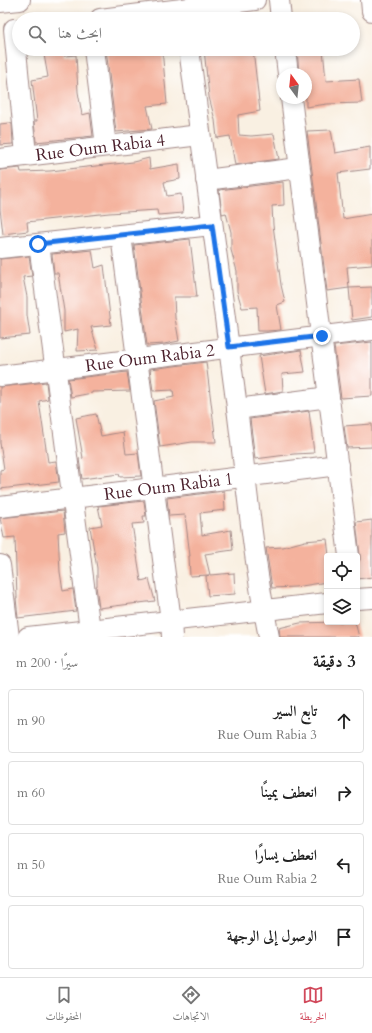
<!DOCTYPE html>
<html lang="ar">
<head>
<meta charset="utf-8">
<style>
	body { margin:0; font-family:Cardo,Amiri,serif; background:#f6f6f6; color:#222; direction:rtl }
	.controls { position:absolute; right:12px; bottom:12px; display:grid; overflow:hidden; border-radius:4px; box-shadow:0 2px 6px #0003 }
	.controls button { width:36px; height:36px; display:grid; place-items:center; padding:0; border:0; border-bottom:1px solid #e0e0e0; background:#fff; color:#222; font:20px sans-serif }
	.compass { position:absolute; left:276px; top:68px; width:36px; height:36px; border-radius:50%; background:#fff; box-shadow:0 2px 6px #0003; rotate:345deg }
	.stop { position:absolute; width:12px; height:12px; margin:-9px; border:3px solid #1a73e8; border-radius:50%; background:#fff }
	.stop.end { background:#1a73e8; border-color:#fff; box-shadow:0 1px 4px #0008 }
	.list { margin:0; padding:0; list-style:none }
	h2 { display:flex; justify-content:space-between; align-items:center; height:52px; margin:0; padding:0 16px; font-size:17px }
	h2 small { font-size:13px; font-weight:400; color:#767676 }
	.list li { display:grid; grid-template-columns:26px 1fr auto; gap:12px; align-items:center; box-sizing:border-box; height:64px; margin:0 8px 8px; padding:0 8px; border:1px solid #e0e0e0; border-radius:4px }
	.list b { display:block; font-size:15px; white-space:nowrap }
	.list p { margin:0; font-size:13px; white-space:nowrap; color:#767676 }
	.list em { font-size:13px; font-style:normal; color:#767676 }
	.icon { flex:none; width:22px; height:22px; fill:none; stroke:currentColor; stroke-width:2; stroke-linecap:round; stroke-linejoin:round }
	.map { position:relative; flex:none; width:372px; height:637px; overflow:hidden; direction:ltr }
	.search { position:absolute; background:#fff; box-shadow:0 2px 6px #0003; left:12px; right:12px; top:12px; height:44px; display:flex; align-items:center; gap:10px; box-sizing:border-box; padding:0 14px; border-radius:22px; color:#767676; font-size:15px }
	.sheet { height:340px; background:#fff }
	nav { display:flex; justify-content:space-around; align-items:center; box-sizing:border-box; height:56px; border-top:1px solid #e0e0e0; background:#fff; font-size:11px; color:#767676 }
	nav a { display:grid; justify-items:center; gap:2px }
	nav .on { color:#d1495b }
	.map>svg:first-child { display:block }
	.building { fill:#f4b29d }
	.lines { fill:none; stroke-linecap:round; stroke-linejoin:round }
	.minor-casing { stroke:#a28886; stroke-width:22 }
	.minor { stroke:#fff; stroke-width:20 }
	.route { stroke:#1a73e8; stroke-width:5 }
	.labels { text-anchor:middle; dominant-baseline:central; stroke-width:4; stroke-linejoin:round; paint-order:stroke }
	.street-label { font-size:17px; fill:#4a1f2b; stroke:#fff }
</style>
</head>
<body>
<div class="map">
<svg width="372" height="637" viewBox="0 0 372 637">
	<rect width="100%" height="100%" fill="#fff"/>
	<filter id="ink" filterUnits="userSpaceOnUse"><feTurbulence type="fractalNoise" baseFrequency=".025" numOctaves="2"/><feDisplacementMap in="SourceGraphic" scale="8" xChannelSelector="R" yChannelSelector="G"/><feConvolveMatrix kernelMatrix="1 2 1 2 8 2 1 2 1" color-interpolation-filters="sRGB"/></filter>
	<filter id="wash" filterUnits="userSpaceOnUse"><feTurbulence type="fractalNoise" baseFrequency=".012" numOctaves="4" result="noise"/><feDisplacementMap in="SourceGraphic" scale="16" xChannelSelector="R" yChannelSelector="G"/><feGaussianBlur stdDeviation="0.9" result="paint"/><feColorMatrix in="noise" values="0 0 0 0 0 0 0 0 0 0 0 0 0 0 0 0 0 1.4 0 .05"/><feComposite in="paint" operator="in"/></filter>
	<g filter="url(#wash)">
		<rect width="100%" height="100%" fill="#f9f0e2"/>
		<g id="blocks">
			<!-- building -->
			<path class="building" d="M43 49H63L64 56 76 55 78 92 82 115 90 113 93 136 36 142 34 121H37L32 80 48 77Z
				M106 49H162L167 104 147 106 152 129 116 132Z
				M204 49H253L260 111 238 115 239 135 251 136 274 134 279 159 235 165 230 136 217 138 215 120 209 97Z
				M297 49H323L326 81 359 79 362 103 327 104 306 107V74H299Z
				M10 123 12 124 13 144 0 145V124Z
				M331 130 335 153 370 147V169L338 173 343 219 372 214V265L347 267 349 288 327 291 307 131Z
				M149 158 150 169 179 164 180 179 164 182 167 196 181 194 183 213 158 215 157 210 109 213 27 222 28 231 3 234 0 209V170L20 168 21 172 50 171 133 162Z
				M283 182 284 205 272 206 273 225 281 285 285 302 277 305 281 330 267 331H258L257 307 242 308 237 291V271L231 250V232L226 213 222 214 219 190Z
				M190 239 197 297H174L175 318 179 341 164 344 147 345 134 245Z
				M92 250 95 268 104 265 111 325 91 327 98 350 77 351 78 329 64 332V311L58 273H54L52 254Z
				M29 256 32 276 23 277 27 297V315L30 335 0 338V259Z
				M372 287V317L352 320 349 288Z
				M372 342V396L341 398 334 346Z
				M301 350 305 372 282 374 283 391 265 394 259 356Z
				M206 362 216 442H192L160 447 154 401 174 397 173 390 153 391 150 369Z
				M127 372 130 391 92 392V393L71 397 68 379Z
				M46 382 48 399 39 401 48 462 56 461 59 482 0 489V470L4 469 0 443V387Z
				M309 411 314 453 294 454 255 459 250 419Z
				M96 414 101 436 123 432 126 454 138 453 141 476 120 477 119 474 82 479 79 459 83 458 76 418Z
				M372 424V447L347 448 344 426Z
				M224 491 225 510 200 513 202 535 231 530 233 550 205 554 210 575 234 573 235 594 208 596 206 576 209 575 190 576 189 556H190L185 515 169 516 167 498Z
				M144 501 146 516H143L144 523 132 524 141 581 149 579 155 601 99 608 96 586H97V568L90 527 102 525 98 506Z
				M63 511 65 532 58 533 60 572 63 591 73 589 76 611 18 618 16 598H17L15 537 4 538 0 518Z
				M372 520V577L357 579V564L360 560V555L356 522Z
				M327 539 329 556H327V582L295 587 272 588 266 548 283 547 305 541Z
				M336 622H355L359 637H280L279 628 300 623Z"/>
		</g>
	</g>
	<g filter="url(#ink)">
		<use href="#blocks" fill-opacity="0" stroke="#a28886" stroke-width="1"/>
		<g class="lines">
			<defs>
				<g id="minor">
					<path d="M279 0 281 19"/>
					<path d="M371 0 372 11"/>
					<path d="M0 2 20 0"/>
					<path d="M100 19 255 0"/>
					<path d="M14 29 26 155"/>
					<path d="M94 49 106 146"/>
					<path d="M189 49C204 166 220 283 236 400 246 479 253 559 269 637"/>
					<path d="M285 49 288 74"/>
					<path d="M291 98 349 556"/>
					<path id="s1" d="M0 159 200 135"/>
					<path d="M206 180 299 168"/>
					<path d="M121 235 171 621 172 637"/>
					<path d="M39 244 90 630"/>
					<path d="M0 248 212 225"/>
					<path id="s2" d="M0 376 372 330"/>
					<path d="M237 409 329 397"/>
					<path id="s3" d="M0 507 338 465"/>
					<path d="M0 565 9 637"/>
					<path d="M357 599 372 598"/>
					<path d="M28 637 327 603"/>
				</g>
			</defs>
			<!-- minor casing -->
			<use href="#minor" class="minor-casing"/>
			<!-- minor -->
			<use href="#minor" class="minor"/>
		</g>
	</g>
	<g class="lines" filter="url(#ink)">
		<!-- route -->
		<path class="route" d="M38 244 212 225 229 347 322 336"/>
	</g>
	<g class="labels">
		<!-- street labels -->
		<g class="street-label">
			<text stroke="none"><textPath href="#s1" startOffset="101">Rue Oum Rabia 4</textPath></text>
			<text stroke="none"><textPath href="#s2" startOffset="151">Rue Oum Rabia 2</textPath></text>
			<text stroke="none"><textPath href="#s3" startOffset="170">Rue Oum Rabia 1</textPath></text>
		</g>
	</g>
</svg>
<div class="controls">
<button><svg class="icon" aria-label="locate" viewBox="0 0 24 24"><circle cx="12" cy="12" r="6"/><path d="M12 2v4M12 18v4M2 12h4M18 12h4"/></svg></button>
<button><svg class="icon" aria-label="layers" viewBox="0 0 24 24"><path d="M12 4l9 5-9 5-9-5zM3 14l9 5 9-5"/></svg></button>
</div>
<svg class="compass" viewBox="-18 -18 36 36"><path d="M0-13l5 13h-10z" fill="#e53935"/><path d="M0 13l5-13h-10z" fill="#767676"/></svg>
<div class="stop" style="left:38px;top:244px"></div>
<div class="stop end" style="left:322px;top:336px"></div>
<div class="search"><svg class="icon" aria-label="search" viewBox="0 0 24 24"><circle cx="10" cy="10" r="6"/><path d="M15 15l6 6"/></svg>ابحث هنا</div>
</div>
<section class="sheet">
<h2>3 دقيقة<small>سيرًا · 200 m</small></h2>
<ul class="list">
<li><svg class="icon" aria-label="ahead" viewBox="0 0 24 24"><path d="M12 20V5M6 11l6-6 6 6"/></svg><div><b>تابع السير</b><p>Rue Oum Rabia 3</p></div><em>90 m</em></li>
<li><svg class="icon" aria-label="right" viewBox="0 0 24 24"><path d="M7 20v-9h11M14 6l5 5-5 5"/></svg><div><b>انعطف يمينًا</b></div><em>60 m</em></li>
<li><svg class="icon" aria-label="left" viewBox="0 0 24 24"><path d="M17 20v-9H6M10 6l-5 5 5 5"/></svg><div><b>انعطف يسارًا</b><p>Rue Oum Rabia 2</p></div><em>50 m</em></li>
<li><svg class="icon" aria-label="arrive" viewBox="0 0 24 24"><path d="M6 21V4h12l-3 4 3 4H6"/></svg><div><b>الوصول إلى الوجهة</b></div></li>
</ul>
</section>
<nav>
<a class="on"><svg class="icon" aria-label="map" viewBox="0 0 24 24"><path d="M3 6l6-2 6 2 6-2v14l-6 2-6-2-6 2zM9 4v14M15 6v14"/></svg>الخريطة</a>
<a><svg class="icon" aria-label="directions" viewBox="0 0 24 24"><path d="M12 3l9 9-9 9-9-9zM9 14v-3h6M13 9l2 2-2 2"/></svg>الاتجاهات</a>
<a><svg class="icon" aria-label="saved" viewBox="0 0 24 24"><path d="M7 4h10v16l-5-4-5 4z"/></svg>المحفوظات</a>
</nav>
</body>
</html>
